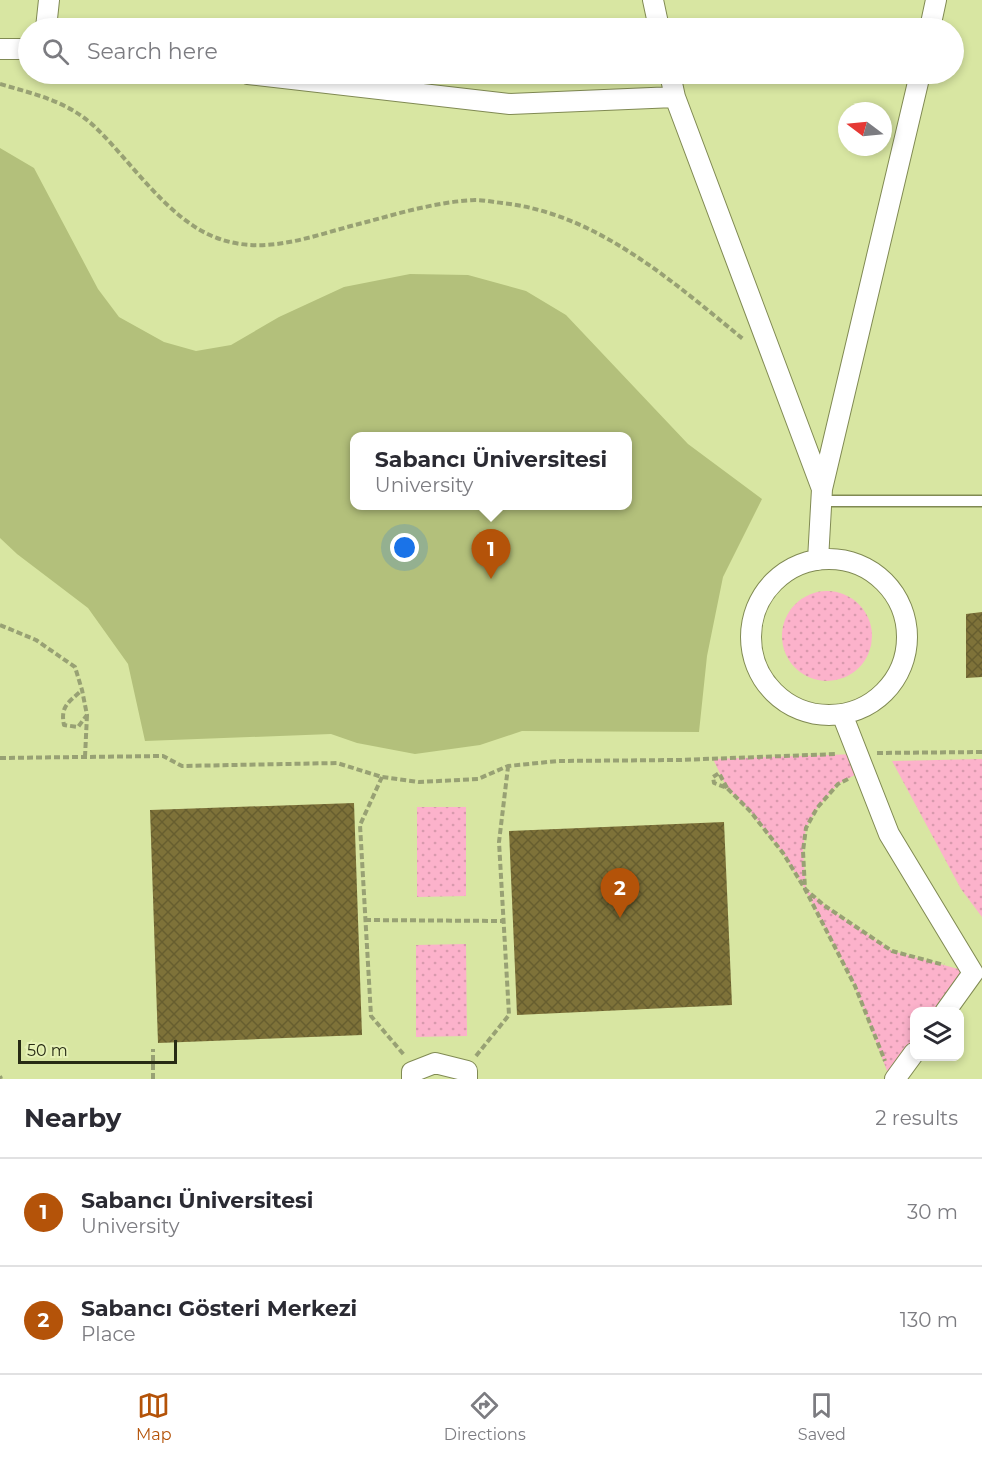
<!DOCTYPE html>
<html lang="en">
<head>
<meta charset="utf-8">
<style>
	body { margin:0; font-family:Montserrat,sans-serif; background:#f2f2f3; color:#2b2b33 }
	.controls { position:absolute; right:18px; bottom:18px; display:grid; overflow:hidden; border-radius:12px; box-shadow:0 3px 9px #0003 }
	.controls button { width:54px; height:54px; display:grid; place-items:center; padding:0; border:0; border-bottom:2px solid #e1e1e2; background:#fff; color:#2b2b33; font:30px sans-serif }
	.compass { position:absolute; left:838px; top:102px; width:54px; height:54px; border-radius:50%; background:#fff; box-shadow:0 3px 9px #0003; rotate:286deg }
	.scale { position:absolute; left:18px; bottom:15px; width:159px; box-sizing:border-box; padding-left:6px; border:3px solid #272b14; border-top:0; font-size:16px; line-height:21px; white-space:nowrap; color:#272b14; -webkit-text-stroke:4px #e6f2b6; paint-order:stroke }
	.you { position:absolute; left:405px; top:548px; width:21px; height:21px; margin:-15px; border:4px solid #fff; border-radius:50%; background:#1a73e8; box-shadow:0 0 0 9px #1a73e833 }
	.badge { display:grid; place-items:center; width:39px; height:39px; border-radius:50%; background:#b45309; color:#fff; font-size:20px; font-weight:700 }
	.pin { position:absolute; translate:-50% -50px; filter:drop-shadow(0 2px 3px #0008) }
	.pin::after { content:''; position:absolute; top:32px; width:21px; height:18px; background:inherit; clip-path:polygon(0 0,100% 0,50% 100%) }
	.popup { position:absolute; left:350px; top:432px; width:282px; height:78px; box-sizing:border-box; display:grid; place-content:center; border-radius:12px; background:#fff; filter:drop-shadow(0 2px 4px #0005); font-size:20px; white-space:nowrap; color:#7c7c81 }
	.popup b { font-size:22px; color:#2b2b33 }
	.popup::after { content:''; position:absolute; left:50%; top:100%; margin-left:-12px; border:12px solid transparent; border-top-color:#fff }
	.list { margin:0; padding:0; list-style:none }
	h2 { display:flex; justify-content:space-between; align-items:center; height:78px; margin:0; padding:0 24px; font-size:26px }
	h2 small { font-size:20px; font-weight:400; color:#7c7c81 }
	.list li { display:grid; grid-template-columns:39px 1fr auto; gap:18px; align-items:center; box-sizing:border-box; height:108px; padding:0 24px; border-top:2px solid #e1e1e2 }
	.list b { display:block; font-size:22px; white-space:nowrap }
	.list p { margin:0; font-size:20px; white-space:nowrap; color:#7c7c81 }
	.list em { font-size:20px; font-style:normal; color:#7c7c81 }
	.icon { flex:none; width:33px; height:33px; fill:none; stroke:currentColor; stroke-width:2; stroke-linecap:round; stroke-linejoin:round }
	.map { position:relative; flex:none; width:982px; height:1079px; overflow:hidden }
	.search { position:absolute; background:#fff; box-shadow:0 3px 9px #0003; left:18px; right:18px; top:18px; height:66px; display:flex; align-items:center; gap:15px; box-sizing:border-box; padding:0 21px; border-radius:33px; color:#7c7c81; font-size:22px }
	.sheet { height:294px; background:#fff }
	nav { display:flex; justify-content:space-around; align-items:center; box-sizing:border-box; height:84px; border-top:2px solid #e1e1e2; background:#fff; font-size:16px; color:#7c7c81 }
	nav a { display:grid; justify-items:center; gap:3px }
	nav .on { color:#b45309 }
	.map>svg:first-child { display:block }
	.built { fill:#d8e6a2; fill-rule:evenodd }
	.green { fill:url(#green-dots) }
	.water { fill:#b3c07b; fill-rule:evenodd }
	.building { fill:url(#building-cross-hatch) }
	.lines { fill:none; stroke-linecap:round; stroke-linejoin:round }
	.lane-casing { stroke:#808a53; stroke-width:13 }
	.street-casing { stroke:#808a53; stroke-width:22 }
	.path { stroke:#98a174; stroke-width:4; stroke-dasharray:6 3; stroke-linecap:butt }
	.lane { stroke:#fff; stroke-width:10 }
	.street { stroke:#fff; stroke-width:20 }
</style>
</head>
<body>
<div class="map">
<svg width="982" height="1079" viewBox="0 0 982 1079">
	<defs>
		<pattern id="green-dots" width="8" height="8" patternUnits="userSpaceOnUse" patternTransform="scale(1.5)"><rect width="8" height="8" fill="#fcb2cb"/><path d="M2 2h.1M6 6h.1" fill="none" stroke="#d899ad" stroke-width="1.8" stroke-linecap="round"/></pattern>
		<pattern id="building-cross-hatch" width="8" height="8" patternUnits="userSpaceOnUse" patternTransform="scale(1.5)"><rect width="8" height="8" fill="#7e7239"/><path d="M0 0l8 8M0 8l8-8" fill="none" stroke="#675e2f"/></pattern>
	</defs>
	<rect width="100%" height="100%" fill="#e6f2b6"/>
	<!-- built -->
	<path class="built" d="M0 0H982V1079H0ZM28 28H954V74H28ZM847 111H883V147H847ZM354 436H628V506H354ZM914 1012H960V1056H914Z"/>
	<!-- green -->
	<path class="green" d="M782 636a45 45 0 1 1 90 0a45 45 0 1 1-90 0Z
		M857 754 864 770 838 784 817 808 806 828 803 851 806 889 825 906 892 951 973 973 944 1011 914 1012V1052L890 1079 855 985 805 889 783 853 750 811 727 788 713 759Z
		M982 759V917L961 889 892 761Z
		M417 807H466V896L417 897Z
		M466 944 467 1036 416 1037V945Z"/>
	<!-- water -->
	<path class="water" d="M0 148 34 168 98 289 119 317 164 342 196 351 231 345 279 317 344 287 410 274 468 275 526 291 566 315 688 444 762 499 723 577 707 656 699 732 522 731 480 745 415 754 357 743 331 734 145 741 128 664 88 608 17 554 0 538ZM354 436H628V506H354Z"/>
	<!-- building -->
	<path class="building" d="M982 612V677L966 678V614Z
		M354 803 362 1035 158 1043 150 810Z
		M724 822 732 1005 517 1015 509 831Z"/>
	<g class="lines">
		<defs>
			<path id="lane" d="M822 501H982"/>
			<path id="street" d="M653 0 659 28
				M46 28 49 0
				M930 28 936 0
				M0 49H28
				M248 74 510 104 675 97 822 489
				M670 74 675 97
				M751 637a78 78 0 1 1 156 0a78 78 0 1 1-156 0Z
				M818 560 822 489 920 74
				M842 714 889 834 973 973 945 1012
				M412 1079V1072L435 1063 467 1071V1079
				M895 1079 914 1053"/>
		</defs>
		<!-- lane casing -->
		<use href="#lane" class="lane-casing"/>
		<!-- street casing -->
		<use href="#street" class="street-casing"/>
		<!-- path -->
		<path class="path" d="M0 84C34 94 67 101 94 126 132 162 168 220 217 238 262 255 307 238 351 226 391 216 432 202 475 200 484 200 493 202 502 203 596 213 672 281 743 339
			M0 625 36 640 75 667 82 690 87 715 78 727 64 725C60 706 69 702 82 690
			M877 753 982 752
			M85 757 87 715
			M0 758 163 756 182 766 337 763 382 777 419 782 478 779 508 766 558 761 679 760 837 754
			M382 777 360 825 371 1016 405 1056
			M848 779 838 784 817 808 806 828 803 851 805 889 855 986 885 1061
			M727 788 719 773 713 777 714 783 727 788 750 811 783 853 805 889 825 906 892 951 944 965
			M365 920 504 921
			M476 1056 509 1015 499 842 508 767
			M0 1076 1 1079
			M153 1079V1049"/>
		<!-- lane -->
		<use href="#lane" class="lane"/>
		<!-- street -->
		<use href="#street" class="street"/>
	</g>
</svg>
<div class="controls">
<button><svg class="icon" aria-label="layers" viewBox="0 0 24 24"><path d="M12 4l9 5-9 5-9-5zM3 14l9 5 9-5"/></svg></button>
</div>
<svg class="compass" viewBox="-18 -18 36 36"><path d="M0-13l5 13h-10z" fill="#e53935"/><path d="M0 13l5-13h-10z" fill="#7c7c81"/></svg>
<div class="scale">50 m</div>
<div class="you"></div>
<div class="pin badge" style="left:491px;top:579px">1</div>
<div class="popup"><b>Sabancı Üniversitesi</b>University</div>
<div class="pin badge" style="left:620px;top:918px">2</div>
<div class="search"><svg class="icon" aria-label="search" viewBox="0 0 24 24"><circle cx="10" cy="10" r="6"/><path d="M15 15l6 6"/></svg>Search here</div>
</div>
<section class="sheet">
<h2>Nearby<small>2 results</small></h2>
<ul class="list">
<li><span class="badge">1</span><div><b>Sabancı Üniversitesi</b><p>University</p></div><em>30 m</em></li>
<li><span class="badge">2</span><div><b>Sabancı Gösteri Merkezi</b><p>Place</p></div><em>130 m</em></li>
</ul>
</section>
<nav>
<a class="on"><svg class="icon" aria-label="map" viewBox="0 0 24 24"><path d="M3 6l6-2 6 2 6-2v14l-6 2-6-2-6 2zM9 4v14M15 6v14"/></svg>Map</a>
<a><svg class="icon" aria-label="directions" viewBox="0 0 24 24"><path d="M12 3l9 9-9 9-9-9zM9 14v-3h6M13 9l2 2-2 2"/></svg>Directions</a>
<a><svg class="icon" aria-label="saved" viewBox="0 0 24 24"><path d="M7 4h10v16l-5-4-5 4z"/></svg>Saved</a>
</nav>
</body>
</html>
